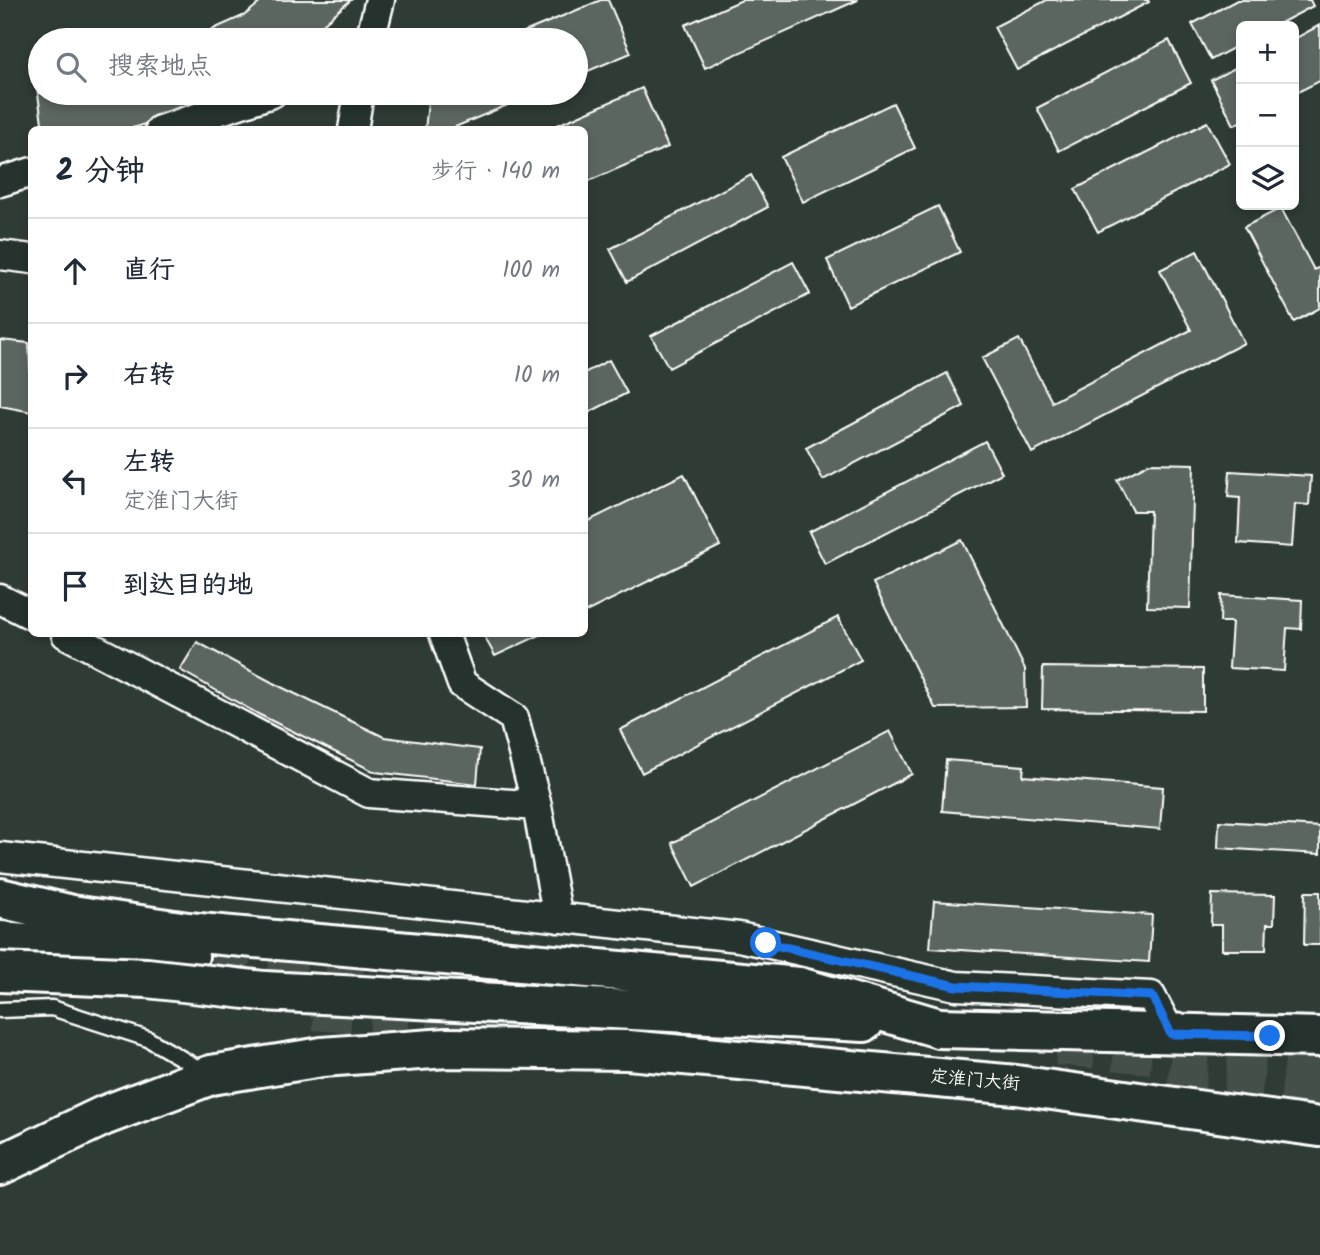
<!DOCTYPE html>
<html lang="zh">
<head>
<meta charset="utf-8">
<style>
	body { margin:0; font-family:Kalam,"LXGW WenKai TC",sans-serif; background:#f2f2f3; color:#1f2937 }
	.controls { position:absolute; right:21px; top:21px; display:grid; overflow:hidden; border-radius:10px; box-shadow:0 4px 10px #0003 }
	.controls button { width:63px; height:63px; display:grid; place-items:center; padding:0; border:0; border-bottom:2px solid #e0e1e3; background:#fff; color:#1f2937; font:35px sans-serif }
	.stop { position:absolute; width:21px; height:21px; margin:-16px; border:5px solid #1a73e8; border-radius:50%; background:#fff }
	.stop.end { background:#1a73e8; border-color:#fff; box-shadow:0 2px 7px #0008 }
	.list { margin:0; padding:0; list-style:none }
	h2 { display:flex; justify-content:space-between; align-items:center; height:91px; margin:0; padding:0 28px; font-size:30px }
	h2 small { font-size:23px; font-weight:400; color:#747a83 }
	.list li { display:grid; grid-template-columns:46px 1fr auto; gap:21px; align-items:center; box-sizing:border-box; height:105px; padding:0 28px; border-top:2px solid #e0e1e3 }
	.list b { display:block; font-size:26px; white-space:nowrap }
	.list p { margin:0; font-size:23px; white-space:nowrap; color:#747a83 }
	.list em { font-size:23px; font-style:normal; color:#747a83 }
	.icon { flex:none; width:38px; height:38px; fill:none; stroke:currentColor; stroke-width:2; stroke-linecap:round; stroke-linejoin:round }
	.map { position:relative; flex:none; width:1320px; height:1255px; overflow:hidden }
	.search { position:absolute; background:#fff; box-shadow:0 4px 10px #0003; left:28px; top:28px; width:560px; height:77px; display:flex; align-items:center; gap:18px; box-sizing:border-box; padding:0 24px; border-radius:38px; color:#747a83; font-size:26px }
	.panel { position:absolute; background:#fff; box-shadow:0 4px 10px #0003; left:28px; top:126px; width:560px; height:511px; border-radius:10px }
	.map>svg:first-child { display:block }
	.building { fill:#5b6661; stroke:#fff; stroke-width:2 }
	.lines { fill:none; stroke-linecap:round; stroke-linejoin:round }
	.highway-tunnel { stroke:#444f49; stroke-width:38; stroke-dasharray:38 19; stroke-linecap:butt }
	.lane-casing { stroke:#fff; stroke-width:19 }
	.street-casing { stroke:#fff; stroke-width:33 }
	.primary-casing { stroke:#fff; stroke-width:44 }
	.highway-casing { stroke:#fff; stroke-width:44 }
	.lane { stroke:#26332d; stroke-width:14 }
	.street { stroke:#26332d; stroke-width:28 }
	.primary { stroke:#26332d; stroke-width:38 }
	.highway { stroke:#26332d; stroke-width:38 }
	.highway-bridge-casing { stroke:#fff; stroke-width:44; stroke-linecap:butt }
	.highway-bridge { stroke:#26332d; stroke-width:38 }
	.route { stroke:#1a73e8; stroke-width:9 }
	.labels { text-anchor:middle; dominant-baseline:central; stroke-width:5; stroke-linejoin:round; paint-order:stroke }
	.street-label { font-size:18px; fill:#fff; stroke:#26332d }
</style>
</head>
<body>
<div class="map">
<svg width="1320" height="1255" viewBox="0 0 1320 1255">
	<rect width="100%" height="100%" fill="#2f3b35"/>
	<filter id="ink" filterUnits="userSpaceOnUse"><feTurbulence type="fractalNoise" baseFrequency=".0143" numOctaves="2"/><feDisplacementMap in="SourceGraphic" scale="14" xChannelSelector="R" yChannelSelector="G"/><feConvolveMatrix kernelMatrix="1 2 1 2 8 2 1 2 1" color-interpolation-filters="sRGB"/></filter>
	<g filter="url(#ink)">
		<!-- building -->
		<path class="building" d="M263 0H351L304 40H189L245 15Z
			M601 0H608L631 53 576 76V40H505Z
			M742 0H858L705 68 685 25Z
			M1047 0H1148L1149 2 1017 70 994 27Z
			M1237 0H1310L1313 6 1275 26H1241V44L1211 60 1192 24Z
			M1320 25V81L1294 94V39Z
			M1169 40 1191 83 1059 151 1037 108Z
			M1241 65V121L1234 125 1211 80Z
			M40 79V93H214L140 126 123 130H43L36 80Z
			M642 88 668 147 584 183V130H546Z
			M429 93H536L448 130H425Z
			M893 103 915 148 803 202 781 157Z
			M1207 122 1230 164 1098 232 1075 189Z
			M751 175 768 207 627 282 610 249Z
			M938 206 960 252 848 306 827 260Z
			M1281 208 1314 270 1320 267V308L1294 322 1244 227Z
			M1197 251 1244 343 1032 453 982 358 1019 339 1052 402 1191 330 1160 270Z
			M793 262 810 294 669 368 651 336Z
			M0 340 29 343 32 412 0 406Z
			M609 360 627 393 584 415V373Z
			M947 373 964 406 823 480 806 448Z
			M985 441 1002 473 825 564 809 532Z
			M1150 463 1194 464 1190 608 1147 607 1150 511H1133L1117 480Z
			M1230 471 1311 476 1309 505 1295 504 1292 547 1238 543 1240 498 1228 497Z
			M684 474 720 546 584 613V523Z
			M962 540 1025 669 1026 707 935 708 873 583Z
			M1221 595 1302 600 1301 629 1287 628 1284 671 1229 668 1232 622H1220Z
			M838 617 861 660 642 773 620 730Z
			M483 634H542L495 656Z
			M197 642 277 685 384 737 480 749 477 784 375 772 260 715 180 670Z
			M1043 667 1203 669V711L1042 709Z
			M890 731 912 774 694 887 672 843Z
			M946 760 1024 766 1023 776 1163 787 1160 829 942 811Z
			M1219 821 1320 827V854L1218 848Z
			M1305 892H1320V945H1304Z
			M1212 894 1275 895 1274 924H1267L1266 950H1222V925H1211Z
			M934 901 1152 915 1149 962 930 948Z"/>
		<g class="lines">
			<!-- highway-tunnel -->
			<path class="highway-tunnel" d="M155 955 381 981
				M314 1011 571 1034
				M1057 1046 1320 1071
				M1167 1089 1320 1103"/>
			<defs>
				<path id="lane" d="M0 1010 52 1008 148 1039 205 1072"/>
				<path id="street" d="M370 40 380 0
					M160 130 272 93
					M353 130 359 93
					M0 182 32 172
					M0 255 32 259
					M0 599 32 615
					M66 634 369 793 537 806 558 918
					M444 634 462 684 514 718 537 806
					M0 857 739 937 956 986 1151 996 1171 1034"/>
				<path id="primary" d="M939 1028 1320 1037
					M628 1050 1016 1085 1320 1127"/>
				<path id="highway" d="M0 898 72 915 188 932 799 987 939 1028
					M0 941 189 956
					M264 991 864 1022
					M0 1165 103 1116 211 1075 322 1057 447 1048 628 1050"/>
			</defs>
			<!-- lane casing -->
			<use href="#lane" class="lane-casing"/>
			<!-- street casing -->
			<use href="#street" class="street-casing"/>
			<!-- primary casing -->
			<use href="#primary" class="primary-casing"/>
			<!-- highway casing -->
			<use href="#highway" class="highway-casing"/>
			<!-- lane -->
			<use href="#lane" class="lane"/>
			<!-- street -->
			<use href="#street" class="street"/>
			<!-- primary -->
			<use href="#primary" class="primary"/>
			<!-- highway -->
			<use href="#highway" class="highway"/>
			<defs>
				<path id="highway-bridge" d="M0 972 147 978 264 991"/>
			</defs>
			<!-- highway-bridge casing -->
			<use href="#highway-bridge" class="highway-bridge-casing"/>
			<!-- highway-bridge -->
			<use href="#highway-bridge" class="highway-bridge"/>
		</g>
	</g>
	<g class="lines" filter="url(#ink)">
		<!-- route -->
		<path class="route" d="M766 943 956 986 1152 996 1171 1034 1270 1036"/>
	</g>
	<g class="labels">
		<!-- street labels -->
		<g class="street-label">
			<text transform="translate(975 1081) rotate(5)">定淮门大街</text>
		</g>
	</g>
</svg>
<div class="controls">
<button>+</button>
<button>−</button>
<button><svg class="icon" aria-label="layers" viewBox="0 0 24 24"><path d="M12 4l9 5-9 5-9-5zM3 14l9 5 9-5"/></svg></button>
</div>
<div class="stop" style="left:766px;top:943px"></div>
<div class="stop end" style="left:1270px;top:1036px"></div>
<div class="search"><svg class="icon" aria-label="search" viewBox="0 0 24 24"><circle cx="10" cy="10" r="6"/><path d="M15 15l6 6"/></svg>搜索地点</div>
<section class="panel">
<h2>2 分钟<small>步行 · 140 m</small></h2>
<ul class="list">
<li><svg class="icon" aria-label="ahead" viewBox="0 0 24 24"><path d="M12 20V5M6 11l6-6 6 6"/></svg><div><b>直行</b></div><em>100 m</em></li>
<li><svg class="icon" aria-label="right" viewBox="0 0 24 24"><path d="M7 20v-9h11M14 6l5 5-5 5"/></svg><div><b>右转</b></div><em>10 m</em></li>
<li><svg class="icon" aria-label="left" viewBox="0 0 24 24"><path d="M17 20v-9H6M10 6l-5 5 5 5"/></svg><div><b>左转</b><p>定淮门大街</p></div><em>30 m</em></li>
<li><svg class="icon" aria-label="arrive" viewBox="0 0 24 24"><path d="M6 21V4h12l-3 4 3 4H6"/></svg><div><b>到达目的地</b></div></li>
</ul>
</section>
</div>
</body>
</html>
